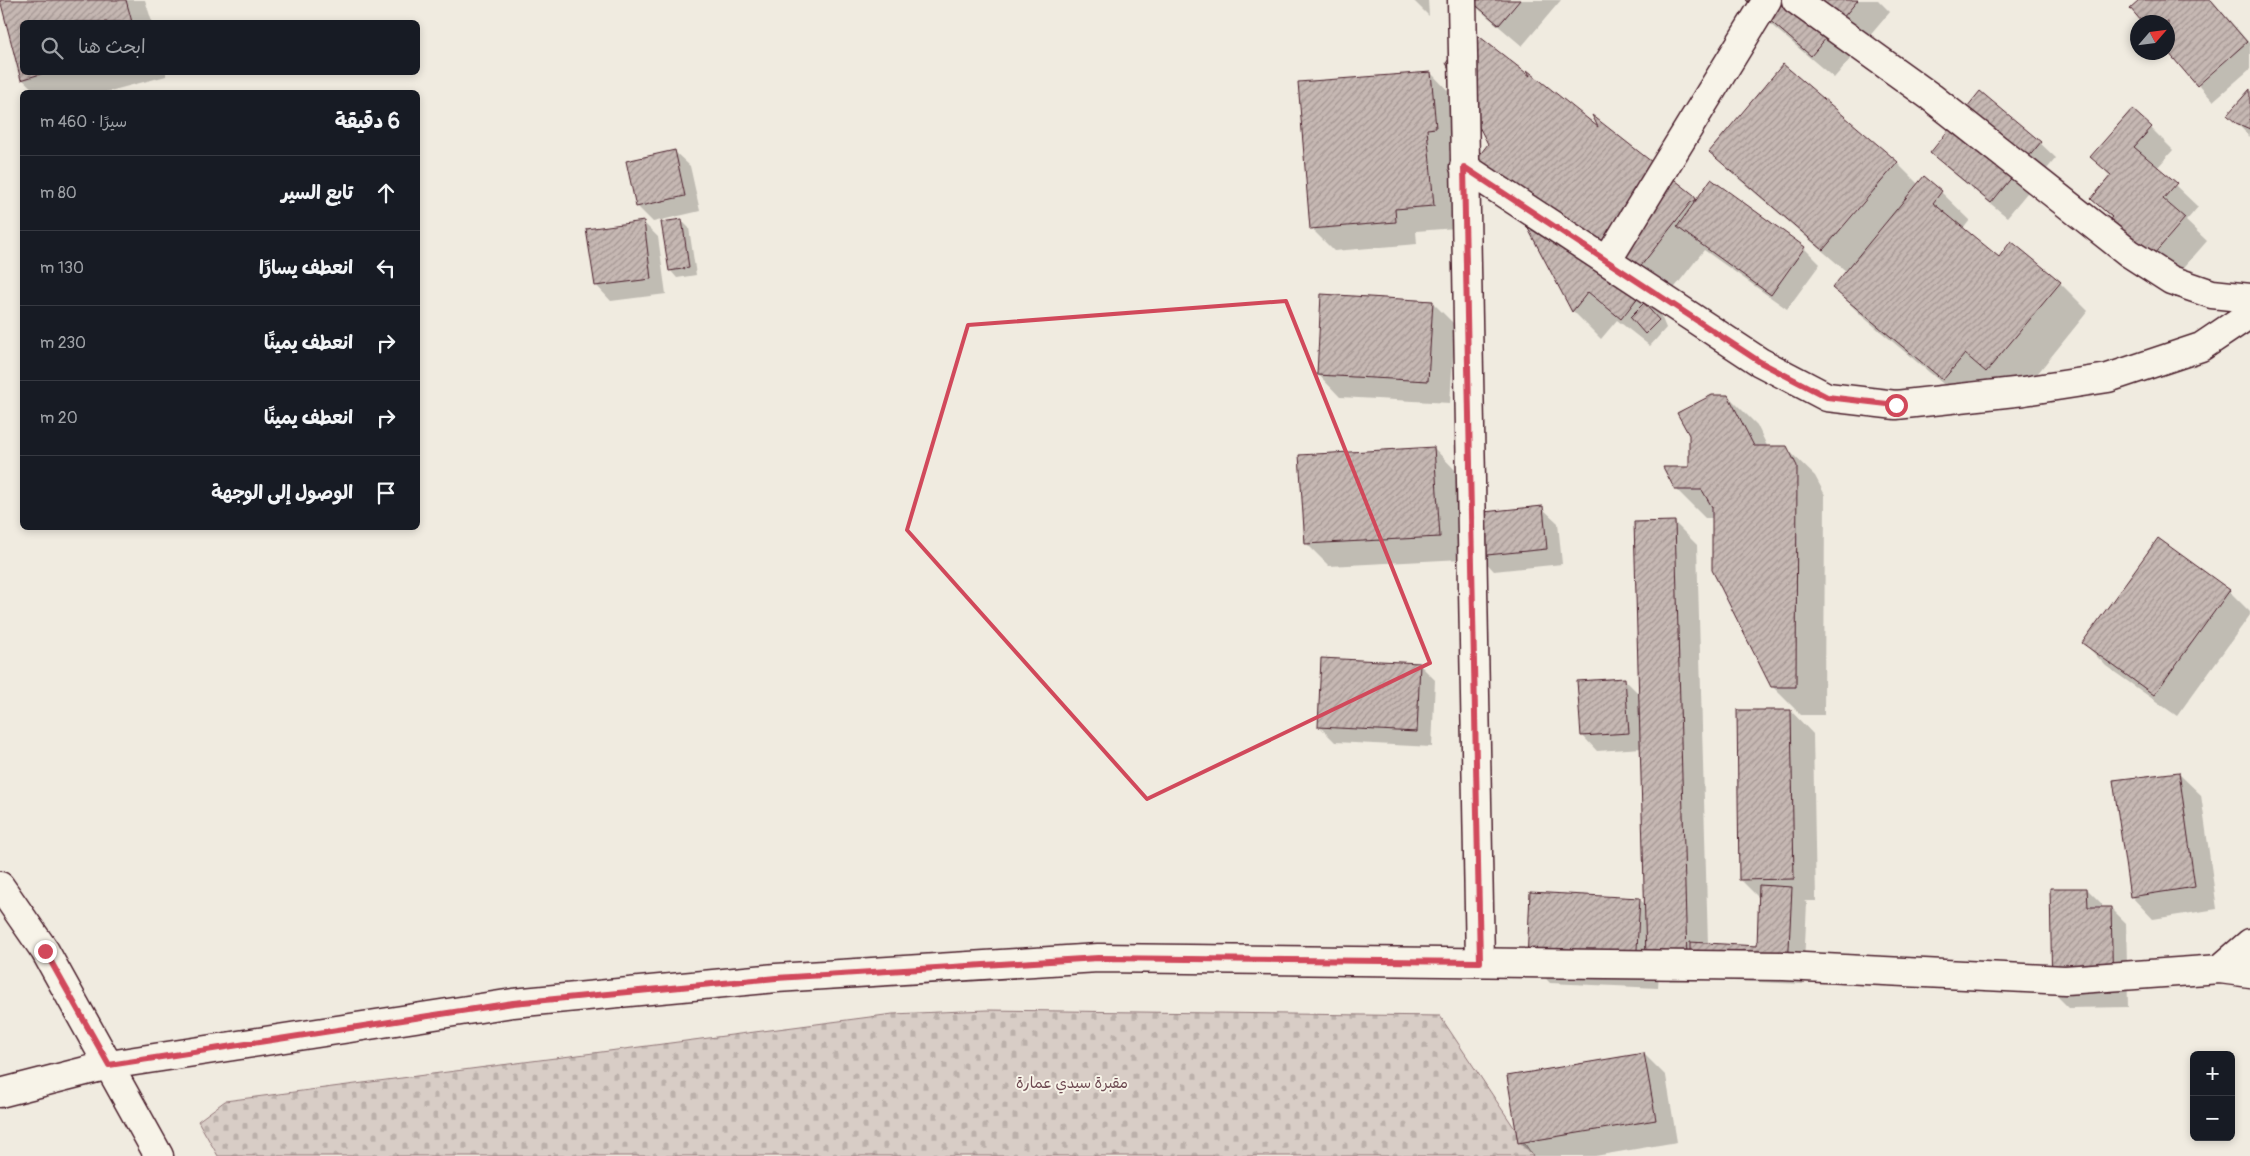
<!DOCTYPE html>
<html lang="ar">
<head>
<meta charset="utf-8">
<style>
	body { margin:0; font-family:Pangolin,"Playpen Sans Arabic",sans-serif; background:#20242c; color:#f1f3f6; direction:rtl }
	.controls { position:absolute; right:15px; bottom:15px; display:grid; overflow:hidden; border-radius:8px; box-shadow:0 2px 8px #0003 }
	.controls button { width:45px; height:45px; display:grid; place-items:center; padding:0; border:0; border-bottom:1px solid #363941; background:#171b24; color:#f1f3f6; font:25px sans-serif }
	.compass { position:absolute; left:2130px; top:15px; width:45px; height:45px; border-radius:50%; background:#171b24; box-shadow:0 2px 8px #0003; rotate:62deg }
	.stop { position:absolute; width:15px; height:15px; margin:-11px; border:4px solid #d1495b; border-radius:50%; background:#fff }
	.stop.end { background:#d1495b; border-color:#fff; box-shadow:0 1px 5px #0008 }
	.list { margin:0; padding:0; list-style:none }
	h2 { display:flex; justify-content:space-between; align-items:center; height:65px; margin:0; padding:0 20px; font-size:21px }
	h2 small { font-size:16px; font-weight:400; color:#9ea1a6 }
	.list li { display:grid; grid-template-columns:32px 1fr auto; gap:15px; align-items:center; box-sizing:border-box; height:75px; padding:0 20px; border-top:1px solid #363941 }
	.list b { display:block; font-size:19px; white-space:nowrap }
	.list em { font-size:16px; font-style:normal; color:#9ea1a6 }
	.icon { flex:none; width:28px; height:28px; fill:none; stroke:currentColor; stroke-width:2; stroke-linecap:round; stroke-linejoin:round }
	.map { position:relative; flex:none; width:2250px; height:1156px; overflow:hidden; direction:ltr }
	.search { position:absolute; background:#171b24; box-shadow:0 2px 8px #0003; left:20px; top:20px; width:400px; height:55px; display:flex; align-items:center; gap:12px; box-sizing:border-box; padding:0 18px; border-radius:8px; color:#9ea1a6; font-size:19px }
	.panel { position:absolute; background:#171b24; box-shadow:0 2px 8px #0003; left:20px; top:90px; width:400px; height:440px; border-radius:8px; direction:rtl }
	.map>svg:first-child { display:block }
	.cemetery { fill:url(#cemetery-stones); stroke:#917678 }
	.shadow { fill:#0003 }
	.building { fill:url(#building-hatch); stroke:#4a1f2b }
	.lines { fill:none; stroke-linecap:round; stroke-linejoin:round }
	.minor-casing { stroke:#4a1f2b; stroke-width:31 }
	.major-casing { stroke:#4a1f2b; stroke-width:31 }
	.minor { stroke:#f7f3e8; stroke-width:28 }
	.major { stroke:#f7f3e8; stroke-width:28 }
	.route { stroke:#d1495b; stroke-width:6 }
	.marked { fill:none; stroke:#d1495b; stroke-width:4; stroke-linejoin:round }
	.labels { text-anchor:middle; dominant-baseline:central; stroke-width:4; stroke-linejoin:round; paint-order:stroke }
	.park-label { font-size:15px; fill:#6e4a52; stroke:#f7f3e8 }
</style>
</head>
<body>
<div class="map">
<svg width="2250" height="1156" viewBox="0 0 2250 1156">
	<defs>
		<pattern id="cemetery-stones" width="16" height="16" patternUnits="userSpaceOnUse" patternTransform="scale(1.25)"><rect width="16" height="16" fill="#d8cdc6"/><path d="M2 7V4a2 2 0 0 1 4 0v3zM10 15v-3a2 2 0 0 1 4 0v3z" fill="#bbb0aa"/></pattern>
		<pattern id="building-hatch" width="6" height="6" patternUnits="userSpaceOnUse" patternTransform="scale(1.25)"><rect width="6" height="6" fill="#c6b8b3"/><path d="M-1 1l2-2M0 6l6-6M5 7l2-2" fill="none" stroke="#a39592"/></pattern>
	</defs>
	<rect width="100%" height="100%" fill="#f0ebe0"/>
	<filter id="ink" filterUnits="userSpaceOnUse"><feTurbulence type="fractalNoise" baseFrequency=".02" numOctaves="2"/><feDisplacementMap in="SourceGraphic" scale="10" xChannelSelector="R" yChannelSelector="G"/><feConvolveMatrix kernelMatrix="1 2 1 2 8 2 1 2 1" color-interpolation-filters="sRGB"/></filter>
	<g filter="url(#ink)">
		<!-- cemetery -->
		<path class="cemetery" d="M987 1010 1440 1016 1533 1156H218L198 1121 225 1101 893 1014Z"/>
		<!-- shadow -->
		<path class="shadow" d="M0 0H145L152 22H22V72H166V76L106 92H36L22 79Z
			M1413 0H1428L1429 16Z
			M1468 0H1561L1522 46Z
			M1746 0H1878L1890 12 1834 78 1769 23Z
			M2141 0H2212L2250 44V69L2213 101 2168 50V22H2144L2132 8Z
			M1783 66 1897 163 1919 185 1941 192 1970 220 1963 229 1999 259 2060 283 2088 311 2016 400 1972 408 1862 316 1834 288 1847 272 1733 174 1710 152Z
			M1431 73 1453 96 1458 150 1449 151 1456 228 1416 231 1417 244 1334 251 1312 229Z
			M2250 91V137L2229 115Z
			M2151 128 2173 150 2157 168 2198 207 2186 221 2207 241 2165 289 2112 219 2092 199 2111 177 2092 157Z
			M1602 131 1697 200 1711 181 1804 248 1820 264 1787 309 1704 250 1658 309 1666 328 1650 346 1617 320 1601 339 1573 311 1523 216 1516 220 1495 203Z
			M2040 143 2056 158 2007 217 1947 168 1931 153Z
			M674 151 690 166 700 211 653 222 637 206Z
			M681 220 689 228 696 275 677 278 670 270Z
			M643 222 658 237 666 294 611 301 596 285Z
			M1432 302 1455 325 1450 403 1340 397 1318 374Z
			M1728 396 1757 425 1768 448H1786L1815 476 1825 495 1824 715H1801L1772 686 1713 518H1705L1676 489 1690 468Z
			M1434 448 1456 471 1462 559 1329 566 1306 543Z
			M1542 508 1558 523 1562 564 1494 571 1479 555Z
			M1675 523 1697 545 1708 945 1758 947 1760 899 1740 879 1791 711 1813 734 1816 901H1804L1807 903 1803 984 1709 980 1670 981 1659 971 1658 988 1550 983 1528 960 1639 899 1646 905 1642 748 1597 751 1582 735 1625 680 1640 695Z
			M2229 591 2250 612V615L2177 716 2106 666 2084 643Z
			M1420 665 1435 680 1432 747 1335 742 1319 726Z
			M2178 773 2201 795 2217 909 2153 919 2131 896Z
			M2087 889 2102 904V908H2111L2126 923 2128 1007 2069 1008 2053 992Z
			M1644 1054 1666 1076 1677 1142 1595 1156H1533L1520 1143Z"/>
		<!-- building -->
		<path class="building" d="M0 0H126L132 22H22V72H47L21 80Z
			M1470 0H1520L1499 25Z
			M1746 0H1858L1811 56Z
			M2139 0H2211L2247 42 2197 86 2168 52V22H2142L2130 8Z
			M1471 30 1530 76 1527 70 1598 127 1592 115 1694 195 1696 200 1690 203 1630 280 1639 296 1621 319 1588 292 1572 312 1504 183 1465 174 1488 144 1446 63Z
			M1783 64 1898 162 1823 250 1709 152Z
			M1431 72 1436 128 1427 129 1434 206 1395 209 1396 222 1310 229 1298 82Z
			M2250 89V129L2236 123 2227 115Z
			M1980 91 2041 142 1991 203 1930 153Z
			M2132 109 2152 127 2134 147 2177 183 2163 199 2185 218 2142 268 2100 231 2112 217 2091 199 2111 175 2090 157Z
			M675 150 685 196 636 207 626 161Z
			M1924 176 1942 191 1933 203 1999 257 2011 241 2061 282 1986 372 1965 354 1943 380 1832 288Z
			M1711 179 1805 247 1771 295 1677 227Z
			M682 219 689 268 669 271 661 222Z
			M644 221 651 279 595 286 586 229Z
			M1321 294 1433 301 1428 381 1317 375Z
			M1644 303 1659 320 1645 334 1630 317Z
			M1712 395H1728L1754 446H1787L1797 466 1796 687H1771L1712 570V507L1702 490H1675L1663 467H1689V435L1677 413Z
			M1434 447 1440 537 1305 544 1299 455Z
			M1543 506 1547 549 1477 556 1473 513Z
			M1675 521 1687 959H1646L1634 522Z
			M2158 538 2230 590 2154 695 2082 643Z
			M1321 658 1420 663 1417 732 1318 727Z
			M1625 678 1629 733 1581 736 1577 681Z
			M1737 710H1791L1794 879 1739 880Z
			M2179 772 2195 887 2130 897 2113 780Z
			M1759 885 1792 887 1788 969 1690 965V942L1757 946Z
			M2050 888H2087L2088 907H2111L2113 992 2052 993Z
			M1530 892 1640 898 1636 966 1527 961Z
			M1644 1053 1656 1120 1518 1143 1507 1076Z"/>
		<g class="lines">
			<defs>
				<path id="minor" d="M1462 0 1480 962
					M1796 0 1931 97 2129 253 2171 280 2212 294 2250 298
					M1464 167 1760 362 1827 397 1896 405 2024 391 2108 378 2201 347 2250 314
					M1607 261 1767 0
					M2220 969 2250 973"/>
				<path id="major" d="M0 886 45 951 159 1156
					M0 1093 109 1065 513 1003 776 978 1098 958 1784 966 2065 980 2220 969 2250 943"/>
			</defs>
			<!-- minor casing -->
			<use href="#minor" class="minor-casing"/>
			<!-- major casing -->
			<use href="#major" class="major-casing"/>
			<!-- minor -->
			<use href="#minor" class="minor"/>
			<!-- major -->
			<use href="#major" class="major"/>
		</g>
	</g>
	<g class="lines" filter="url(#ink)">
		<!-- route -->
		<path class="route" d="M45 951 109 1065 513 1003 776 978 1098 958 1480 962 1464 167 1760 362 1827 397 1896 405"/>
	</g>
	<!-- marked area -->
	<path class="marked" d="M1286 301 1430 663 1147 799 907 530 968 325Z"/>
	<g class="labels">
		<!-- park labels -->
		<g class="park-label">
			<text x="1072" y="1083">مقبرة سيدي عمارة</text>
		</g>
	</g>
</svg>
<div class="controls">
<button>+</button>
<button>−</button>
</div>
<svg class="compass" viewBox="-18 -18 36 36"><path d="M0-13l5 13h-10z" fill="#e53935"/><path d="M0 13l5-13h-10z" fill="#9ea1a6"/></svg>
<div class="stop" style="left:1896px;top:405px"></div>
<div class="stop end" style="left:45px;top:951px"></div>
<div class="search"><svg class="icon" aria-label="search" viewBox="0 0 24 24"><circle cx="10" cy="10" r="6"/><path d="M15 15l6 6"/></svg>ابحث هنا</div>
<section class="panel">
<h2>6 دقيقة<small>سيرًا · 460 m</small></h2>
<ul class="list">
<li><svg class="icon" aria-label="ahead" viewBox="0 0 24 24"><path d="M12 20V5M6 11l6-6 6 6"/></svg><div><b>تابع السير</b></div><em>80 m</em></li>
<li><svg class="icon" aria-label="left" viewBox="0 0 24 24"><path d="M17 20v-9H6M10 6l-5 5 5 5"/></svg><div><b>انعطف يسارًا</b></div><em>130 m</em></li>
<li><svg class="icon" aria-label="right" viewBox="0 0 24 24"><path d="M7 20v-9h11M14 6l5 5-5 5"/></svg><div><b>انعطف يمينًا</b></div><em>230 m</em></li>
<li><svg class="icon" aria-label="right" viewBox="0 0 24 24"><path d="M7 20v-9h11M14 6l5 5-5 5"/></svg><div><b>انعطف يمينًا</b></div><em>20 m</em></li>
<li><svg class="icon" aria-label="arrive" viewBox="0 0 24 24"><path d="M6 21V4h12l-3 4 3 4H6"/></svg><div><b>الوصول إلى الوجهة</b></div></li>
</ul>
</section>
</div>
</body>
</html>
